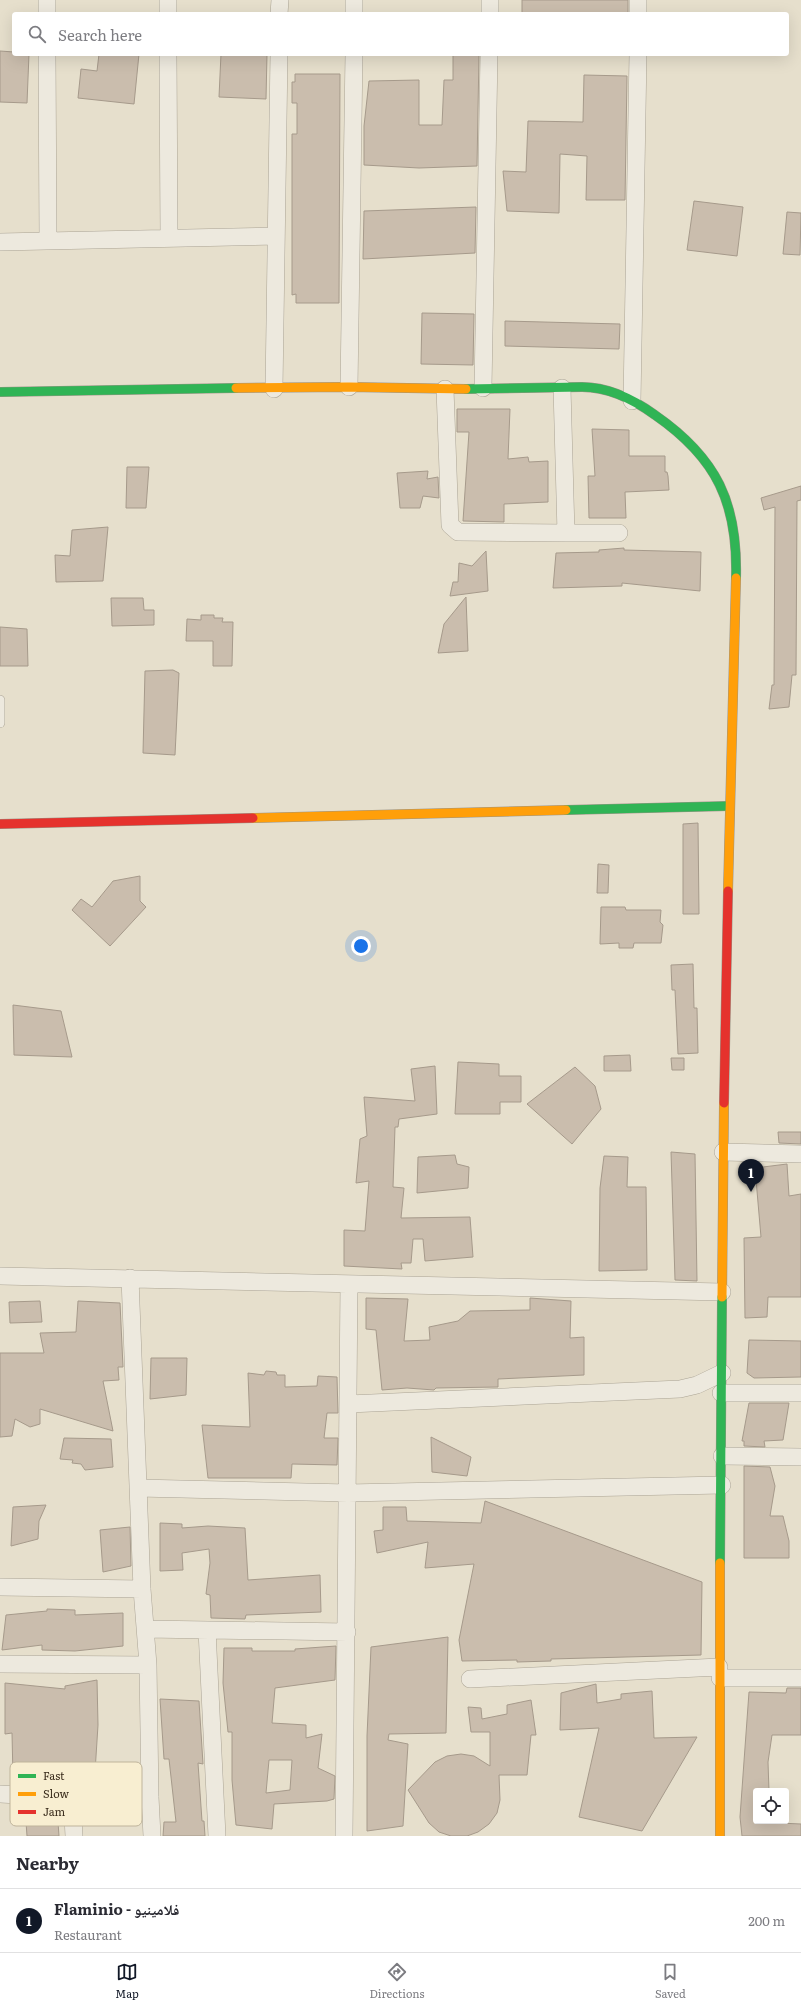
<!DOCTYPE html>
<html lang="en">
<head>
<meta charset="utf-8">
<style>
	body { margin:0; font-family:Literata,"Noto Naskh Arabic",serif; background:#f2f2f3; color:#2b2b33 }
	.controls { position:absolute; right:12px; bottom:12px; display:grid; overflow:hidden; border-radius:4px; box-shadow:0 4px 16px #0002 }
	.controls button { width:36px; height:36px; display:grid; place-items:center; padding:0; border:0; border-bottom:1px solid #e1e1e2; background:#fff; color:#2b2b33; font:20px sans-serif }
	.you { position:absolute; left:361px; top:946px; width:14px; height:14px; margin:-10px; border:3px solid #fff; border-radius:50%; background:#1a73e8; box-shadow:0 0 0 6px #1a73e833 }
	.badge { display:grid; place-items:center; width:26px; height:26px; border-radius:50%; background:#111827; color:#fff; font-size:13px; font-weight:700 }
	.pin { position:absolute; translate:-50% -33px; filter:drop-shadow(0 1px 2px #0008) }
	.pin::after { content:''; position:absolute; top:21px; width:14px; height:12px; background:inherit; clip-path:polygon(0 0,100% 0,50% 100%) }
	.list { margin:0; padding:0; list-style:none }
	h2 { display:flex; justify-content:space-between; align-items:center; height:52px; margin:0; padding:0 16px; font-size:17px }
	h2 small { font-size:13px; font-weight:400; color:#7c7c81 }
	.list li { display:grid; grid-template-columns:26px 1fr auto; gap:12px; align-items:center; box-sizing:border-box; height:64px; padding:0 16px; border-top:1px solid #e1e1e2 }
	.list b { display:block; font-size:15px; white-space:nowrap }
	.list p { margin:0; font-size:13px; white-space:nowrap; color:#7c7c81 }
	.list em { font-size:13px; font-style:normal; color:#7c7c81 }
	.icon { flex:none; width:22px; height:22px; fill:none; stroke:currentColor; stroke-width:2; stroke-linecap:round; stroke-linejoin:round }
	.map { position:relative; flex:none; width:801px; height:1836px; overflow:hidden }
	.search { position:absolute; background:#fff; box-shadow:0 4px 16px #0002; left:12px; right:12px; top:12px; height:44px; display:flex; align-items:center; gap:10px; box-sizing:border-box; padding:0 14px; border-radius:4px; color:#7c7c81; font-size:15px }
	.sheet { height:116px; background:#fff }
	nav { display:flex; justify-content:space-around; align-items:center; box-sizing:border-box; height:56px; border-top:1px solid #e1e1e2; background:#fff; font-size:11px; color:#7c7c81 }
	nav a { display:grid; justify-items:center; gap:2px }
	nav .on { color:#111827 }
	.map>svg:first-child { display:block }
	.building { fill:#cabdad; stroke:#a69a8b; fill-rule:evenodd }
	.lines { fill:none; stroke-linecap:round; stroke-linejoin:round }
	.lane-casing { stroke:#aba495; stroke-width:10 }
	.street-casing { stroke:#aba495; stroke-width:18 }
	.fast-casing { stroke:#9a9385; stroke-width:10 }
	.slow-casing { stroke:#9a9385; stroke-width:10 }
	.jam-casing { stroke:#9a9385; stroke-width:10 }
	.lane { stroke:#ede9de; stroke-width:9 }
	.street { stroke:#ede9de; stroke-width:17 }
	.fast { stroke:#30b455; stroke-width:9 }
	.slow { stroke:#ff9f0a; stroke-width:9 }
	.jam { stroke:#e5322d; stroke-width:9 }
	.key { fill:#f8eed1; stroke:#bfb49b; stroke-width:1 }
	.key-label { font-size:11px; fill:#3a2c1c }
</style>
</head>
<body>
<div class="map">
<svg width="801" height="1836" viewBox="0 0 801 1836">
	<rect width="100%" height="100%" fill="#e6dfcc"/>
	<!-- building -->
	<path class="building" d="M522 0H628V14H522Z
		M0 51 14 52V54H29L27 103 0 102Z
		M99 54H139L134 104 78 98 81 69 97 71Z
		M221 54H267L266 99 219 97Z
		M453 54H479L477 166 419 168 364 165V126L369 81 419 80V125H442L444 80H453Z
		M295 74H340L339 303H296V294L292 295V134H297V103H292V82H295Z
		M584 75 627 76 625 200H586L587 156 560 154 559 213 507 211 503 171 526 172 528 121 583 122Z
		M694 201 743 207 737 256 687 250Z
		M476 207 475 253 363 259 364 211Z
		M787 212 801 213 800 255 783 254Z
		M422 313 474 314 473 365 421 364Z
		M505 321 620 324 619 349 505 346Z
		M457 409H510L508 459 528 457 529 462 548 461V502L504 504V522L463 521 469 432H457Z
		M592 429 629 430V456H665V472H667L668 476 669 490 625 492 626 518H589L588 476H595Z
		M127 467H149L146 508H126Z
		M428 471 427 479 438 477 439 498 423 496 420 508H400L397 473Z
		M801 486V500L797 501 796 675H792L789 707 769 709 772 685H774L775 507 764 510 761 498Z
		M108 527 103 581 56 582 55 555 70 556 72 530Z
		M624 548V550L701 552 700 591 622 583V586L553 588 556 553 599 552V550Z
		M486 551 488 591 450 596 453 582H458L459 563 472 566Z
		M466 597 468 651 438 653 444 624Z
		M111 598H143L144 610H154V625L112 626Z
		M201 615H214V618H223L222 622H233L232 666H213V641H186L187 619 201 620Z
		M0 627 27 629 28 666H0Z
		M173 670 179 673 175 755 143 753 145 671Z
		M698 823 699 914H683V824Z
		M598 864 609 865 608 893H597Z
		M140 876V901L146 907 110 946 72 910 81 899 92 907 113 881Z
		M601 907H625L626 910H661L660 922 663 925 661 943H634L633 948H619V943L600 944Z
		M693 964 694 1008H697L698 1053 678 1054 675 990H672L671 965Z
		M13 1005 61 1011 72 1057 14 1055Z
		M630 1055 631 1071H604V1056Z
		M671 1058H684V1070H672Z
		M458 1062 499 1064V1076H521V1102H500V1114H455Z
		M435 1066 437 1114 399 1119 398 1127H395L393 1187 404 1188 401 1218 470 1217 473 1257 425 1261 423 1239H413L411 1263H401L402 1269 344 1266V1230L365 1231 369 1181 356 1183 360 1139 367 1136 364 1097 415 1101 411 1069Z
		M575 1067 595 1086 601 1109 572 1144 527 1104Z
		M778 1132H801V1144L779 1143Z
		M671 1152 695 1154 697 1281 675 1280Z
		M455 1155 457 1164 469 1167 468 1188 417 1193 418 1157Z
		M604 1156 628 1157 627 1187H646L647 1270 599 1271 600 1188Z
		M787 1164 789 1196 801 1194V1297H768L767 1317 745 1318 744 1238 761 1237 755 1168Z
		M366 1298 408 1299 404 1341 430 1340 429 1327 458 1321 470 1311 530 1310V1298L571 1301 570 1338 584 1337V1375L498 1379V1387L436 1388 434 1390 407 1388 382 1390 376 1330 366 1329Z
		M40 1301 42 1322 10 1323 9 1302Z
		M78 1301 120 1303 123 1367H118L119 1380 103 1381 113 1431 40 1409V1424L30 1427 15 1419 12 1436 0 1437V1353H44L40 1333 76 1332Z
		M749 1340 801 1341V1377L754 1378 747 1373Z
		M151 1358H187L186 1395 150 1399Z
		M266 1371 276 1372 277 1375H285V1387L317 1386 318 1376 337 1377 338 1413H327L324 1438H338L337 1465 292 1464 291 1478H208L202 1425 250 1427 248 1373 264 1375Z
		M749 1403H789L783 1440 764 1441 765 1447 744 1446V1441H742Z
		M431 1437 471 1457 467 1476 432 1472Z
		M64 1438 111 1439 113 1467 85 1470 81 1464 72 1463 73 1460 60 1459Z
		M744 1466 770 1467 775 1486 770 1516H783L789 1541V1558H744Z
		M485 1501 702 1582 701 1655 551 1659V1661L517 1662V1660L462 1661 459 1640 474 1564 425 1568 428 1542 377 1553 374 1531 383 1530V1507H406L407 1521 481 1523Z
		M46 1505 39 1521 38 1539 11 1546 13 1507Z
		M160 1523 182 1524V1528L208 1526 245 1528 248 1580 320 1575 321 1612 246 1615 245 1619 211 1618 210 1595 206 1594 210 1563 209 1549 182 1553 183 1570 160 1571Z
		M130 1527 131 1566 103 1572 100 1530Z
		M47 1609 75 1610V1615L123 1613V1646L75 1651 42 1650V1645L2 1650 6 1615 47 1611Z
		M448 1637 446 1733 389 1734 388 1740 408 1744 403 1826 367 1831V1736L371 1647Z
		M336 1646 335 1680 275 1688 272 1723 306 1725V1738L322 1734 318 1768 335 1776 334 1799 327 1801 274 1804 272 1829 236 1825 232 1780V1732H228L223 1683 224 1648H252V1651H295V1649ZM269 1760H292L290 1790 266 1793Z
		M97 1680 98 1725 94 1788 54 1787 13 1778 12 1733 5 1734V1683L65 1689V1686Z
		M596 1684 597 1703 621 1699V1694L652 1691 654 1738 697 1737 642 1831 579 1817 599 1728 560 1730 561 1693Z
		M787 1688H801V1735H772L768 1762 769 1791H756V1822L801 1824V1836H742L740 1817 749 1692 786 1693Z
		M160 1699 199 1701 203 1764 198 1763 202 1821H204L205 1836H163L164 1822H176L169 1759H164Z
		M531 1700 536 1735H531L527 1775H499L500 1800 497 1813 489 1824 478 1832 467 1836H451L439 1832 429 1823 408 1790 435 1762 447 1756 461 1754 474 1756 490 1766V1732H471L468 1707 481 1708 482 1719 507 1714V1705Z
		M26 1822H58L59 1836H27Z"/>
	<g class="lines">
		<defs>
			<path id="lane" d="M0 700V723"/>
			<path id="street" d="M47 0V14
				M168 0V14
				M279 14 280 0
				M354 14V0
				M490 14V0
				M638 14V0
				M47 54 48 241
				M168 54 169 238
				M0 242 276 236
				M349 387 354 54
				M483 388 489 54
				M274 389 279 54
				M445 389 450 525 458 532 566 533 562 388
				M632 401 638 54
				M566 533H619
				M723 1152 801 1154
				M0 1276 722 1292
				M130 1278 142 1589 148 1665 150 1797 152 1836
				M721 1393H801
				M349 1404 680 1389 697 1385 722 1373
				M722 1456 801 1457
				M138 1488 348 1493 722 1485
				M0 1587 142 1589
				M146 1629 347 1632
				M207 1630 217 1836
				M0 1664 148 1665
				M720 1678H801
				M470 1679 719 1667
				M0 1794 72 1798 150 1797
				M72 1798 74 1836
				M344 1836 349 1284"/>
			<path id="fast" d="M466 389 582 387C609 387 633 399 655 415 717 458 738 503 736 578
				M0 392 236 388
				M566 810 729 806
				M720 1563 722 1297"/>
			<path id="slow" d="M236 388 349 387 466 389
				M253 818 566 810
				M728 891 736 578
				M722 1297 724 1103
				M720 1836V1563"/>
			<path id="jam" d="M0 824 253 818
				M724 1103 728 891"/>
		</defs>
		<!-- lane casing -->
		<use href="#lane" class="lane-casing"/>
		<!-- street casing -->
		<use href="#street" class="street-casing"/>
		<!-- fast casing -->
		<use href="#fast" class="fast-casing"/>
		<!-- slow casing -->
		<use href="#slow" class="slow-casing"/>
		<!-- jam casing -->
		<use href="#jam" class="jam-casing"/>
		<!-- lane -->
		<use href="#lane" class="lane"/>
		<!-- street -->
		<use href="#street" class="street"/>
		<!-- fast -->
		<use href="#fast" class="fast"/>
		<!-- slow -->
		<use href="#slow" class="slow"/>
		<!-- jam -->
		<use href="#jam" class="jam"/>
	</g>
	<!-- legend -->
	<rect x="10" y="1762" width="132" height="64" rx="6" class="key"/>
	<rect x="18" y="1774" width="18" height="4" fill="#30b455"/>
	<rect x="18" y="1792" width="18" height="4" fill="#ff9f0a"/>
	<rect x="18" y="1810" width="18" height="4" fill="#e5322d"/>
	<g class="key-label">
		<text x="43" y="1780">Fast</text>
		<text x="43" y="1798">Slow</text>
		<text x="43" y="1816">Jam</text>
	</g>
</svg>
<div class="controls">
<button><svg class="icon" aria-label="locate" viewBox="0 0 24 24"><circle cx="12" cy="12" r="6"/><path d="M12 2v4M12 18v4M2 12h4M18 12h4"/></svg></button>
</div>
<div class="you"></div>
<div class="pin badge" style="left:751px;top:1192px">1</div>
<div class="search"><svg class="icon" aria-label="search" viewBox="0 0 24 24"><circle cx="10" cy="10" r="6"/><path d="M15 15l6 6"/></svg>Search here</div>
</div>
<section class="sheet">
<h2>Nearby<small></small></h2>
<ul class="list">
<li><span class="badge">1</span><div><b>Flaminio - فلامينيو</b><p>Restaurant</p></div><em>200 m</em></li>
</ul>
</section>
<nav>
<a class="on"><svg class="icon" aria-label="map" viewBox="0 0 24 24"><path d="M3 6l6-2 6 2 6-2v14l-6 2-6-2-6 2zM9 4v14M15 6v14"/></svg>Map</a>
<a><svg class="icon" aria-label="directions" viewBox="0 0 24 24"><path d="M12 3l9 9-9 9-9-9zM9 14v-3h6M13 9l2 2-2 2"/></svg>Directions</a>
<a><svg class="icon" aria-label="saved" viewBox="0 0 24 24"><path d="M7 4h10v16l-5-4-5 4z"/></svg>Saved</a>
</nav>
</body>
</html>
